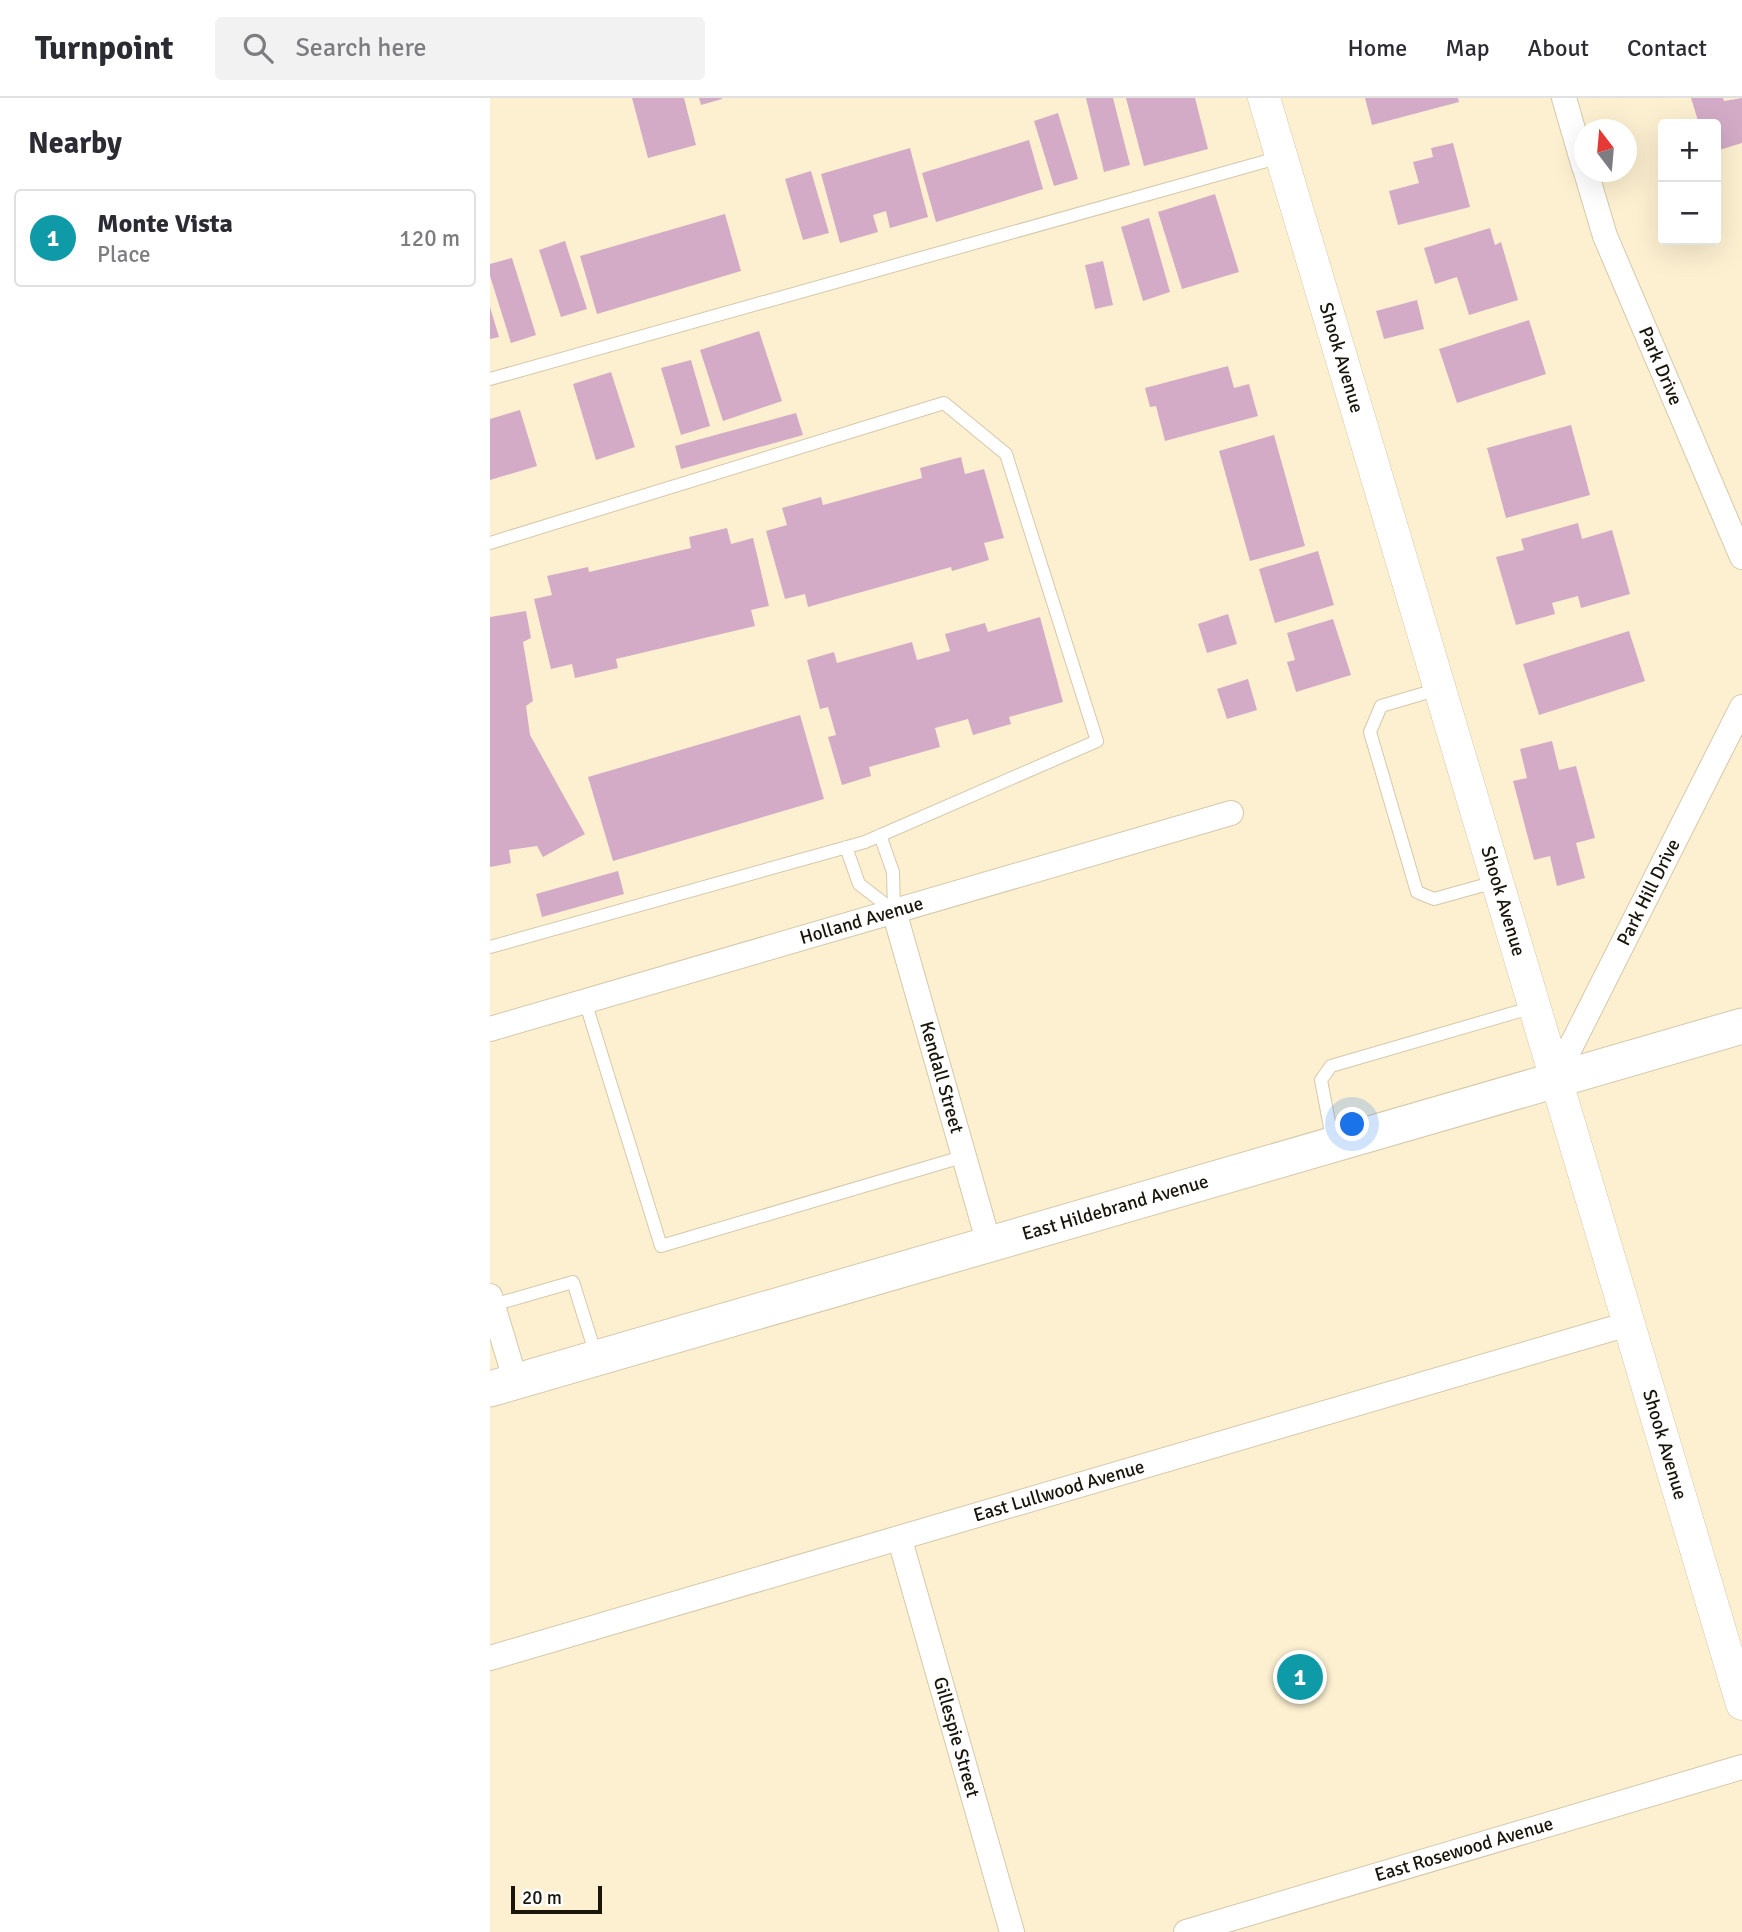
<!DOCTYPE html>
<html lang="en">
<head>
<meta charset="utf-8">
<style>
	body { margin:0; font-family:Signika,sans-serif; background:#f2f2f3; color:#2b2b33 }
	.controls { position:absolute; right:21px; top:21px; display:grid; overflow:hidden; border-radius:7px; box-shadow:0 7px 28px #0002 }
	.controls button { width:63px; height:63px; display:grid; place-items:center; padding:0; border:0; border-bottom:2px solid #e1e1e2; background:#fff; color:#2b2b33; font:35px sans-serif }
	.compass { position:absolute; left:1084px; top:21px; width:63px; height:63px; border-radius:50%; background:#fff; box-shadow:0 7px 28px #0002; rotate:344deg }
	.scale { position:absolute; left:21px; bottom:18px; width:91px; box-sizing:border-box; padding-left:7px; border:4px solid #1a150b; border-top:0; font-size:19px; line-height:24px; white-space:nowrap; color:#1a150b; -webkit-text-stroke:5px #fefefe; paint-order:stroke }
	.you { position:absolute; left:863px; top:1027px; width:24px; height:24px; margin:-18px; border:5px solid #fff; border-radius:50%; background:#1a73e8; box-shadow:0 0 0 10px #1a73e833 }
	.badge { display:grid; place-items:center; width:46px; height:46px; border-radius:50%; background:#b45309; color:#fff; font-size:23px; font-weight:700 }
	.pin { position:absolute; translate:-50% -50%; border:4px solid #fff; box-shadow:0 2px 7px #0006 }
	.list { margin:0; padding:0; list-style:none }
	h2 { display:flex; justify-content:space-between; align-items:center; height:91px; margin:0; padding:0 28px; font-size:30px }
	h2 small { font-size:23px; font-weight:400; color:#7c7c81 }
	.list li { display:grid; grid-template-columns:46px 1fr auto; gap:21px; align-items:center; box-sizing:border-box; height:98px; margin:0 14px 14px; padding:0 14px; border:2px solid #e1e1e2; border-radius:7px }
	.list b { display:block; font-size:26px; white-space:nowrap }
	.list p { margin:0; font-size:23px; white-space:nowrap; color:#7c7c81 }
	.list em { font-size:23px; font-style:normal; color:#7c7c81 }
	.icon { flex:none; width:38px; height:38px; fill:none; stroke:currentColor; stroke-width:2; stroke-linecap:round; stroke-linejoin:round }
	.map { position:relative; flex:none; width:1252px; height:1834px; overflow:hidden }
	header { display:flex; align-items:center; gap:42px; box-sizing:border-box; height:98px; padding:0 35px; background:#fff; border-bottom:2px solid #e1e1e2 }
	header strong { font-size:33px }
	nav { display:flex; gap:38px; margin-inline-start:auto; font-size:24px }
	.search { width:490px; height:63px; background:#f2f2f3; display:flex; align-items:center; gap:18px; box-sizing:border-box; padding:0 24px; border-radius:7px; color:#7c7c81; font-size:26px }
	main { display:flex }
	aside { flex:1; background:#fff }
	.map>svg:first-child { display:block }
	.building { fill:#d3abc6 }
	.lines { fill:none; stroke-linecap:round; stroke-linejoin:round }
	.service-casing { stroke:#d5c8ab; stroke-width:14 }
	.minor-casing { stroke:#d5c8ab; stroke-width:26 }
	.tertiary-casing { stroke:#d5c8ab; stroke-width:33 }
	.secondary-casing { stroke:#d5c8ab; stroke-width:37 }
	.service { stroke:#fff; stroke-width:12 }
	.minor { stroke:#fff; stroke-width:24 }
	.tertiary { stroke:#fff; stroke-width:32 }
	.secondary { stroke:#fff; stroke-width:35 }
	.labels { text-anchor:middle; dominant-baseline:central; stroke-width:7; stroke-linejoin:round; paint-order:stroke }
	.street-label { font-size:19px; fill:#1a150b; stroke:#fefefe }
</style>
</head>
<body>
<header>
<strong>Turnpoint</strong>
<div class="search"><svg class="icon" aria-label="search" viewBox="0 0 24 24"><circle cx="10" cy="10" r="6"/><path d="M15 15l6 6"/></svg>Search here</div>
<nav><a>Home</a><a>Map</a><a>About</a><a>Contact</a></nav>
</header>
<main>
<aside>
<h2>Nearby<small></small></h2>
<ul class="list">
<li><span class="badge" style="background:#0f9aa8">1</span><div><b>Monte Vista</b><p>Place</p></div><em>120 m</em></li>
</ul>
</aside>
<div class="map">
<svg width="1252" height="1834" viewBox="0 0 1252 1834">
	<rect width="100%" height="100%" fill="#fdf0d1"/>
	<!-- building -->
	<path class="building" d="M142 0H194L206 47 158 60Z
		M209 0H232V1L211 7Z
		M596 0H623L640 67 614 74Z
		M636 0H705L718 51 654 68Z
		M875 0H968L969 4 882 27Z
		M1201 0H1233L1234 3 1252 0V45L1226 53V26H1209Z
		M568 15 588 81 564 88 544 23Z
		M539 42 553 91 446 124 432 75Z
		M963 45 980 109 908 127 899 93 929 85 923 64 943 59 941 50Z
		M420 50 438 119 400 130 396 113 383 117 388 134 350 145 331 76Z
		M321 73 339 135 313 142 295 81Z
		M725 96 749 174 692 191 668 114Z
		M235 116 251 173 107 216 90 158Z
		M659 120 680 194 653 203 631 129Z
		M1000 130 1005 147 1011 144 1028 202 979 217 967 179 945 186 934 150Z
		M75 143 97 211 71 219 49 152Z
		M22 160 46 237 21 245 0 178V166Z
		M613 163 623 207 605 211 595 167Z
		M927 202 934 231 894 241 886 213Z
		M0 209 9 239 0 241Z
		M1039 222 1056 276 967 305 949 251Z
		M269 233 292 303 233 323 210 252Z
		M201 262 220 328 191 337 171 270Z
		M738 268 744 290 759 286 768 318 675 343 666 308 660 309 655 290Z
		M121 274 145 349 106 362 83 286Z
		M30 312 47 368 0 382V321Z
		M306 315 313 337 191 371 185 348Z
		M1081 327 1100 397 1016 420 997 350Z
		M784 337 815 448 760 463 729 353Z
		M471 359 475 376 494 371 514 440 494 445 499 462 462 473 461 469 318 509 315 496 295 501 276 433 297 427 292 410 331 399 333 407 432 380 430 370Z
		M1088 425 1092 441 1122 432 1140 496 1091 510 1088 498 1062 505 1065 516 1026 527 1006 459 1034 452 1031 441Z
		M237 430 241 446 263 440 279 508 261 512 265 528 126 561 128 570 85 580 82 566 61 571 44 501 62 497 57 478 98 469 99 474 201 450 199 439Z
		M828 453 844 507 785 525 769 471Z
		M36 513 41 540 33 544 43 603 36 608 40 637 95 736 53 759 47 748 19 752 21 765 0 769V519Z
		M738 516 747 546 717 555 708 526Z
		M550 519 573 604 519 619 521 626 483 637 478 621 445 630 450 649 379 669 381 678 352 687 338 639 346 637 338 609 330 611 317 562 344 554 347 565 422 544 427 562 460 553 455 536 495 525 498 534Z
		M843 521 861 577 806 594 797 564 805 562 797 535Z
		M1139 533 1155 583 1049 617 1033 566Z
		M758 581 767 612 737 621 727 591Z
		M310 617 334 701 123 763 98 679Z
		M1062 643 1069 672 1086 668 1105 740 1086 745 1095 780 1067 788 1060 758 1044 762 1023 683 1037 680 1030 651Z
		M128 773 134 796 52 819 46 796Z"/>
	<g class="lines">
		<defs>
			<path id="service" d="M0 281 791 59
				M0 445 454 305 516 356 607 643 375 744 0 849
				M949 591 891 608 880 634 927 794 944 801 1005 784
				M390 737 403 774 404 813
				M356 749 369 786 404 813
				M95 903 171 1148 472 1059
				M843 1045 831 982 841 968 1044 909
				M3 1207 83 1184 106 1257"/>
			<g id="minor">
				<path d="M1074 0 1094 69"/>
				<path id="s1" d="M1096 74 1115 138 1252 459"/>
				<path id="s2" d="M404 813 499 1146"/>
				<path id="s3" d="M0 931 741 715"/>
				<path id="s4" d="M1065 980 1252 609"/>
				<path d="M0 1198 26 1284"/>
				<path id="s5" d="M410 1442 522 1834"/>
				<path id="s6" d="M0 1560 1138 1226"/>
				<path id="s7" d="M696 1834 1252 1669"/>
			</g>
			<g id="tertiary">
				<path id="s8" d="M774 0 1252 1606"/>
			</g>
			<g id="secondary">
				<path id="s9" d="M0 1291 1252 928"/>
			</g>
		</defs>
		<!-- service casing -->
		<use href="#service" class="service-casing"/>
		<!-- minor casing -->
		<use href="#minor" class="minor-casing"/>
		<!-- tertiary casing -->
		<use href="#tertiary" class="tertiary-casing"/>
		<!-- secondary casing -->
		<use href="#secondary" class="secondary-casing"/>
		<!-- service -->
		<use href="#service" class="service"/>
		<!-- minor -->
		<use href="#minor" class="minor"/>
		<!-- tertiary -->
		<use href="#tertiary" class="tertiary"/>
		<!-- secondary -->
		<use href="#secondary" class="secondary"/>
	</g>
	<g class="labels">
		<!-- street labels -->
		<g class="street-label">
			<text stroke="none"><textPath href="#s8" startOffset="271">Shook Avenue</textPath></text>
			<text stroke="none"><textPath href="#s1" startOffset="208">Park Drive</textPath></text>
			<text stroke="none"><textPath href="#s4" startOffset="208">Park Hill Drive</textPath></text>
			<text stroke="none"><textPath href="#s8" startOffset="838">Shook Avenue</textPath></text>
			<text stroke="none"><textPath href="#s3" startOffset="387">Holland Avenue</textPath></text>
			<text stroke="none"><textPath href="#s2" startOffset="173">Kendall Street</textPath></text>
			<text stroke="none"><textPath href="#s9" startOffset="651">East Hildebrand Avenue</textPath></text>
			<text stroke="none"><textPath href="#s8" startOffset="1405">Shook Avenue</textPath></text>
			<text stroke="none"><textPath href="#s6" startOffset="593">East Lullwood Avenue</textPath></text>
			<text stroke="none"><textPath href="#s5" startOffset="205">Gillespie Street</textPath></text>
			<text stroke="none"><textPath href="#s7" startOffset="290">East Rosewood Avenue</textPath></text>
		</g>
	</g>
</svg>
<div class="controls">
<button>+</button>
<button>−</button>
</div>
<svg class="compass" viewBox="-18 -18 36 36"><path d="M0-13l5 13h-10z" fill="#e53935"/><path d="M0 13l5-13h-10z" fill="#7c7c81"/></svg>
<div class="scale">20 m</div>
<div class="you"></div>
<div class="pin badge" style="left:810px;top:1579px;background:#0f9aa8">1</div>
</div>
</main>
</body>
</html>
